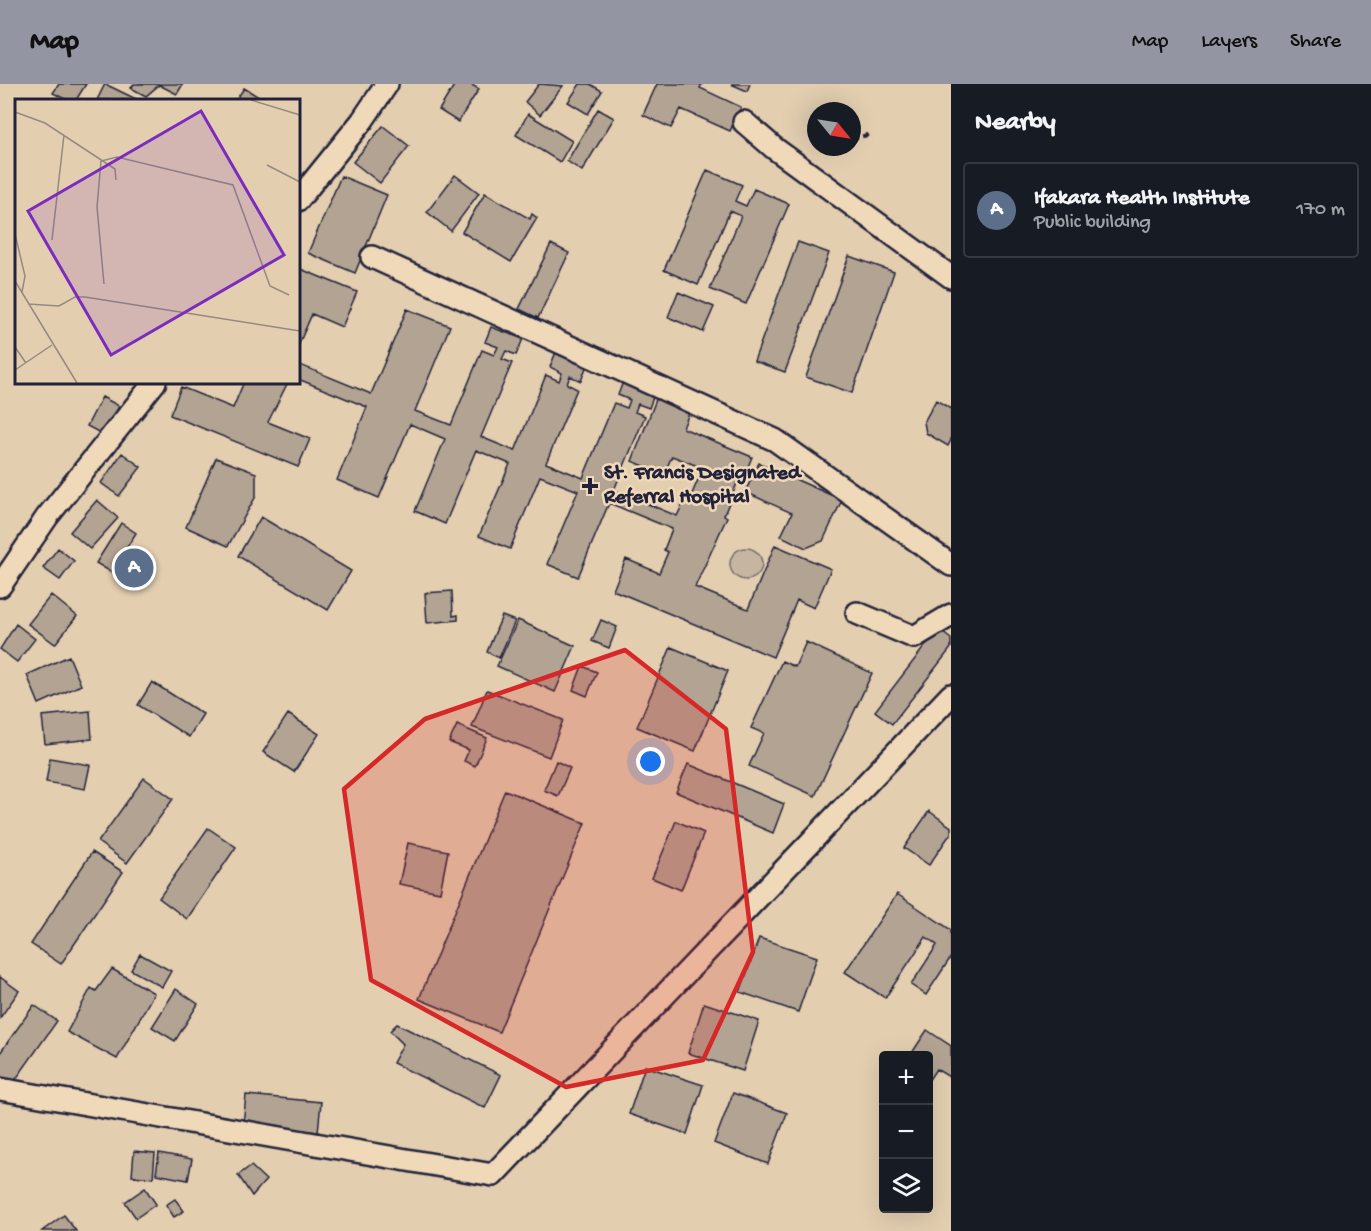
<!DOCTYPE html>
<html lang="en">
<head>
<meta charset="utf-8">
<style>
	body { margin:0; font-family:"Gochi Hand",sans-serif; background:#242831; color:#f1f3f6 }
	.controls { position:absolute; right:18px; bottom:18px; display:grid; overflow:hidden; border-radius:6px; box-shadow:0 6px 24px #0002 }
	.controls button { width:54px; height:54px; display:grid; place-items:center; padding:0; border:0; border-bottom:2px solid #363941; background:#171b24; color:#f1f3f6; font:30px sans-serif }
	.compass { position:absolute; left:807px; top:18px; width:54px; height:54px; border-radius:50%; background:#171b24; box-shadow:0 6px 24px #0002; rotate:120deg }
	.you { position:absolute; left:651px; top:678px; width:21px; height:21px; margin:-15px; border:4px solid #fff; border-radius:50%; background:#1a73e8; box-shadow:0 0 0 9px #1a73e833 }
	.badge { display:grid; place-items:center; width:39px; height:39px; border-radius:50%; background:#9495a2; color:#fff; font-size:20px; font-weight:700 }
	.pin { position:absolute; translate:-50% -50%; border:3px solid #fff; box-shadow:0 2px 6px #0006 }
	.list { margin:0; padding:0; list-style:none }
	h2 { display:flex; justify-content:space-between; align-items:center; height:78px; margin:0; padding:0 24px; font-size:26px }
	h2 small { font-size:20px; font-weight:400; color:#9ea1a6 }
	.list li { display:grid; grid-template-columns:39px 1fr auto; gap:18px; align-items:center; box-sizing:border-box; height:96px; margin:0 12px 12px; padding:0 12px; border:2px solid #363941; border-radius:6px }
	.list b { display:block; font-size:22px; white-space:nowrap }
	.list p { margin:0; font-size:20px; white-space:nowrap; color:#9ea1a6 }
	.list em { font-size:20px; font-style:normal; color:#9ea1a6 }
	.icon { flex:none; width:33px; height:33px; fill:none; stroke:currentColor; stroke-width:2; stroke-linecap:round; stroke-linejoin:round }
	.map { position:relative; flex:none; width:951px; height:1147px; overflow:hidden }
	header { display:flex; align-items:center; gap:36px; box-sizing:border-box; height:84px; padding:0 30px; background:#9495a2; color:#111 }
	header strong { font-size:28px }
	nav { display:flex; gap:33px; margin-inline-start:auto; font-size:21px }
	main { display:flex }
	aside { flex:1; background:#171b24 }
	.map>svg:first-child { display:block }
	.green { fill:#c6b59f; stroke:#746c6d; stroke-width:1.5 }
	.building { fill:#b3a393; stroke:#22223b; stroke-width:1.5 }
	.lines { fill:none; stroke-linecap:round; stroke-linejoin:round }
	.street-casing { stroke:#22223b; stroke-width:26 }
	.path { stroke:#22223b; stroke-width:4; stroke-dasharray:6 4.5; stroke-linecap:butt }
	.street { stroke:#efd9b8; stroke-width:21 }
	.marked { fill:#d62828; fill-opacity:0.2; stroke:#d62828; stroke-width:4.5; stroke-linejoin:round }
	.poi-dot { fill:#22223b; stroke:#efd9b8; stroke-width:2 }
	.labels { text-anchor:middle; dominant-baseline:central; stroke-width:5; stroke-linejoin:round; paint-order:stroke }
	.poi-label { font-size:21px; font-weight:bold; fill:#22223b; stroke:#efd9b8; text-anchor:start }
	.inset-road { fill:none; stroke:#968981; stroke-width:1.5 }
	.view { fill:#7b2cbf; fill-opacity:0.15; stroke:#7b2cbf; stroke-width:3 }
	.inset-edge { fill:none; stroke:#22223b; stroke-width:3 }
</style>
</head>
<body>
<header>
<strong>Map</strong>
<nav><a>Map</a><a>Layers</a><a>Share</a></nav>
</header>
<main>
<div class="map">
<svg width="951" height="1147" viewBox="0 0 951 1147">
	<rect width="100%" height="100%" fill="#e3ceb0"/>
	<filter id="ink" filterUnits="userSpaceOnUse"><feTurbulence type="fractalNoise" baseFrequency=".0167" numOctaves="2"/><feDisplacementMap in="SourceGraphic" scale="12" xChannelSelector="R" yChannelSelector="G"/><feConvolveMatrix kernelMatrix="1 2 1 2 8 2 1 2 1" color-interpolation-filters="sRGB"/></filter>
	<g filter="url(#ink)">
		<!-- green -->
		<path class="green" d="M730 480a16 16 0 1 1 32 0a16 16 0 1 1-32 0Z"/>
		<!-- building -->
		<path class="building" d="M59 0H86L76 16H67L53 9Z
			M105 0 138 16H97Z
			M134 0H183L177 10 159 1 146 12 131 4Z
			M455 0H470L479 5 458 38 439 26Z
			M539 0 563 2 540 31 525 18Z
			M580 0H590L602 7 588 30 568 18Z
			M657 0H702L700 4 741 23 730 47 681 25 671 44 643 31Z
			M731 0H750L747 7Z
			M244 4 264 16H236Z
			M598 25 614 34 582 87 567 77Z
			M528 30 572 57 560 78 516 51Z
			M383 42 409 62 380 99 353 78Z
			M707 86 742 101 735 117 746 122 754 105 789 120 746 220 710 205 741 132 730 127 698 201 664 186Z
			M455 91 479 109 451 147 427 128Z
			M341 92 387 111 355 189 308 169Z
			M485 109 530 135 532 130 537 134 511 178 462 148Z
			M798 158 829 169 785 288 754 277Z
			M551 160 569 169 538 234 519 225Z
			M849 172 894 188 852 309 806 293Z
			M298 184 357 208 342 243 312 230 298 262Z
			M678 208 714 223 703 248 668 233Z
			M407 225 450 242 415 327 451 341 482 266 494 271 498 263 485 258 491 243 523 255 516 271 506 267 502 275 512 279 481 353 515 367 546 291 559 297 562 289 550 283 556 268 587 281 581 297 570 292 567 300 577 305 546 379 583 394 614 319 627 324 630 316 618 311 624 295 655 308 649 324 638 320 635 328 645 332 614 406 677 432 685 415 689 417 703 384 672 372 664 390 632 377 659 308 691 324 683 344 752 373 741 399 738 397 724 431 727 433 695 503 748 525 775 461 831 485 814 524 797 516 773 573 613 506 626 475 659 489 668 468 664 466 672 445 609 419 578 493 547 480 578 407 540 392 510 465 479 452 510 380 476 366 445 440 415 427 445 355 410 340 379 414 337 396 367 323 298 295V280L371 310Z
			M240 298H288L268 338 310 355 298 383 170 331 181 303 233 324 243 300Z
			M102 313 119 322 104 351 87 342Z
			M936 316 951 325V356L948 362 926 349 924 338Z
			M122 369 141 383 119 412 101 399Z
			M216 374 256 389V412L228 462 186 443Z
			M759 379 842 416 823 457 806 464 781 452 792 429 745 408Z
			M97 416 118 434 90 465 70 448Z
			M261 433 351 487 328 526 238 472Z
			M121 439 136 449 111 488 96 479Z
			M58 464 74 477 60 496 43 484Z
			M452 507 453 532 458 531V536L427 539 425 509Z
			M51 511 77 532 55 560 28 540Z
			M502 532 515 537 499 574 487 568Z
			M518 536 575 562 555 608 497 582Z
			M601 536 617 543 609 564 592 557Z
			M16 540 35 555 17 578 0 565Z
			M938 545 951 555V564L892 640 875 627Z
			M806 558 872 589 815 712 749 682 764 649 751 644 782 577 795 583Z
			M671 563 728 587 695 667 637 643Z
			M69 572 81 601 39 620 27 591Z
			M582 582 597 588 587 612 573 606Z
			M152 598 203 630 189 653 138 621Z
			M487 606 563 636 549 673 472 643Z
			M90 627 92 655 45 660 42 632Z
			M288 630 319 650 294 688 263 668Z
			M457 641 487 654 475 682 464 677 469 666 449 658Z
			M50 674 90 681 85 705 46 698Z
			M556 677 570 684 558 712 544 706Z
			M688 680 784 720 773 749 676 708Z
			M144 694 173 715 127 779 98 758Z
			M505 706 585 739 499 948 419 915Z
			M929 727 951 743V749L929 781 904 764Z
			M676 737 704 749 681 806 652 794Z
			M208 744 236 763 187 835 159 814Z
			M408 759 448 767 440 808 399 800Z
			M92 768 123 788 61 880 31 860Z
			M897 810 951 846V873L926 911 911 901 937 861 926 853 885 914 845 888Z
			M759 854 817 873 798 928 740 908Z
			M140 870 171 887 162 903 131 886Z
			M112 885 154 909 117 975 67 948 91 904 96 907Z
			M0 893 19 907 0 934Z
			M176 905 198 920 175 957 152 943Z
			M704 919 759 937 743 987 688 969Z
			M34 921 57 937 9 1005 0 998V969Z
			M397 940 501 991 485 1024 393 979 403 960 390 947Z
			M927 946 951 962V994L936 985 928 997V972H910Z
			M645 982 703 1001 687 1050 629 1030Z
			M733 1009 787 1029 768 1080 714 1059Z
			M246 1011 321 1018 318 1048 243 1041Z
			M134 1067 155 1069 153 1094 132 1092Z
			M159 1069 192 1075 188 1096 156 1090Z
			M251 1082 266 1096 252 1112 238 1091Z
			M145 1104 156 1120 136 1134 125 1118Z
			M175 1115 184 1127 174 1133 166 1121Z
			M64 1131 76 1147H42Z"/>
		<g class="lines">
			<defs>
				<path id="street" d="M744 38 774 64 951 193
					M298 116 362 37 387 0
					M372 173 775 356 951 481
					M0 502 47 433 155 298
					M857 529 914 553 951 531
					M0 1005 493 1091 951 611"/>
			</defs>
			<!-- street casing -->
			<use href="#street" class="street-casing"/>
			<!-- path -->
			<path class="path" d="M852 55 871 50"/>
			<!-- street -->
			<use href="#street" class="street"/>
		</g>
	</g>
	<!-- marked area -->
	<path class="marked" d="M625 566 726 645 753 868 703 976 566 1003 371 896 344 705 425 635Z"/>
	<!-- markers -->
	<path class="poi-dot" d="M587 393h6v6h6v6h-6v6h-6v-6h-6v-6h6z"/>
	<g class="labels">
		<!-- poi labels -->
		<g class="poi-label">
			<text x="604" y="390">St. Francis Designated<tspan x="604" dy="24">Referral Hospital</tspan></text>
		</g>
	</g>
	<!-- overview -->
	<g transform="translate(15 15)">
		<rect width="285" height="285" fill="#e3ceb0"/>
		<path class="inset-road" d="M236 1 285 16M0 13 30 24 100 70 101 81M252 66 285 83M0 135 10 177 7 193M37 141 49 36M0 182 62 284M89 185 82 108 86 62 102 58 218 86 255 187 274 196M13 205 44 207 60 198H70L285 232M0 248 11 264M0 271 37 246"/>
		<path class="view" d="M186 12 269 156 96 256 13 112Z"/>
		<rect width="285" height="285" class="inset-edge"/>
	</g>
</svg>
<div class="controls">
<button>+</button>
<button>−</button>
<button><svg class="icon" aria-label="layers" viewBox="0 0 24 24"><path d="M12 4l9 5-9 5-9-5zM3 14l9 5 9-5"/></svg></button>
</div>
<svg class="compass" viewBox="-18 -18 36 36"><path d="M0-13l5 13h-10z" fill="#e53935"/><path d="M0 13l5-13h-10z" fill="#9ea1a6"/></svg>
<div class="you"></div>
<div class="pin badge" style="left:134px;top:484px;background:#5c6f8a">A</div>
</div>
<aside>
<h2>Nearby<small></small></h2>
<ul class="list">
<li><span class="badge" style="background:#5c6f8a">A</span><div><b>Ifakara Health Institute</b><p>Public building</p></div><em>170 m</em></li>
</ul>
</aside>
</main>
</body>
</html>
